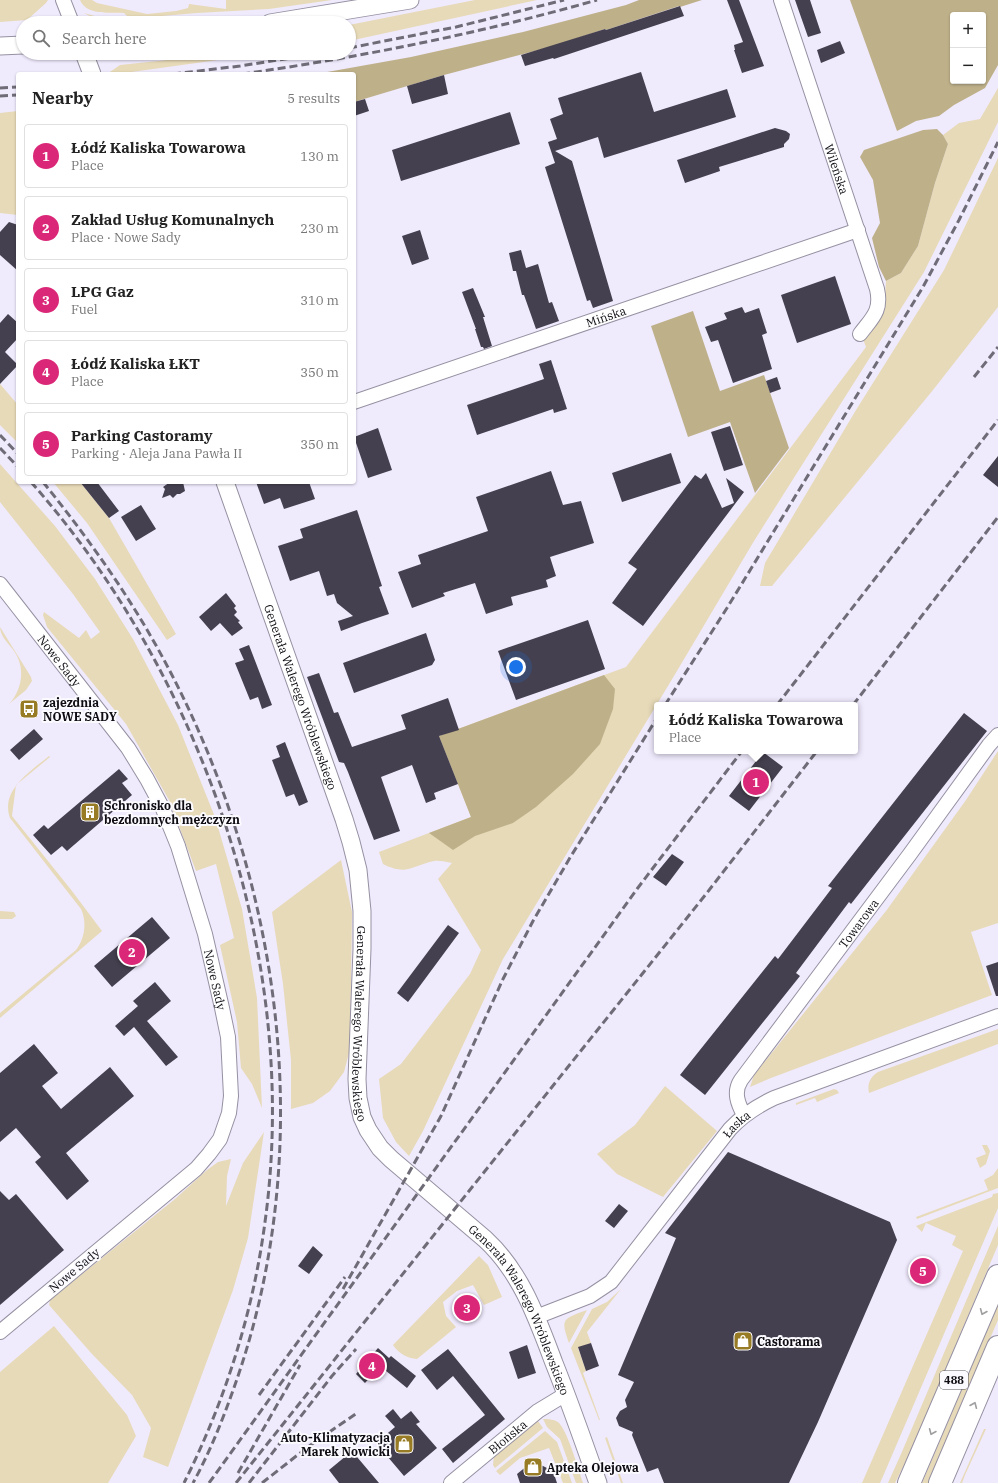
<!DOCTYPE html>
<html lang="en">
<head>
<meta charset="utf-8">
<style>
	body { margin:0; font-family:"IBM Plex Serif",serif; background:#f2f2f2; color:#222 }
	.controls { position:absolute; right:12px; top:12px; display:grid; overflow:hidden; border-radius:4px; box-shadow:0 1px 3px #0004 }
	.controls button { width:36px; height:36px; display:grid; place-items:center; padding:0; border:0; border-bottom:1px solid #e0e0e0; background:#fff; color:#222; font:20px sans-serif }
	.you { position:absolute; left:516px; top:667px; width:14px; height:14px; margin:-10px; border:3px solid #fff; border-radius:50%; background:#1a73e8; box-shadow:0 0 0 6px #1a73e833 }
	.badge { display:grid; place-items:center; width:26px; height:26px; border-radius:50%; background:#db2777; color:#fff; font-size:13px; font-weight:700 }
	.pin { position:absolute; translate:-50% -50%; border:2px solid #fff; box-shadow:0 1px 4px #0006 }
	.popup { position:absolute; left:654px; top:702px; width:204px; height:52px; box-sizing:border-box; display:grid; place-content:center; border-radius:4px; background:#fff; filter:drop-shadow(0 1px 3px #0005); font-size:13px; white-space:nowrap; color:#767676 }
	.popup b { font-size:15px; color:#222 }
	.popup::after { content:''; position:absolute; left:50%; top:100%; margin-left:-8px; border:8px solid transparent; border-top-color:#fff }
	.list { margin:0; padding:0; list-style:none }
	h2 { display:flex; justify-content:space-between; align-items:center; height:52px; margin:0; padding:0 16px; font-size:17px }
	h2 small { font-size:13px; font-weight:400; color:#767676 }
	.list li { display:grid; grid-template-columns:26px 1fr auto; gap:12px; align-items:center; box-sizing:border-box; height:64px; margin:0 8px 8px; padding:0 8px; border:1px solid #e0e0e0; border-radius:4px }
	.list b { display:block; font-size:15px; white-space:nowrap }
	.list p { margin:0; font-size:13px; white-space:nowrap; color:#767676 }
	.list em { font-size:13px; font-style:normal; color:#767676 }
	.icon { flex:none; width:22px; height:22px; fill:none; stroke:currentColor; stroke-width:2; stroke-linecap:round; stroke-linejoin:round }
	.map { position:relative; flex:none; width:998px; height:1483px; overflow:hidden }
	.search { position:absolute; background:#fff; box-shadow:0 1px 3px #0004; left:16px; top:16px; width:340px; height:44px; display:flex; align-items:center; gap:10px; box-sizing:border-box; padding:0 14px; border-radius:22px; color:#767676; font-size:15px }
	.panel { position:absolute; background:#fff; box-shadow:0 1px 3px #0004; left:16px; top:72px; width:340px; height:412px; border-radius:4px }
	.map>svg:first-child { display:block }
	.green { fill:#e7dab8 }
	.forest { fill:#beb18a; fill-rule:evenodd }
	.building { fill:#45404f }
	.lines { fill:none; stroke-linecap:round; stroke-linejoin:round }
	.minor-casing { stroke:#9691a2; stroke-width:16 }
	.tertiary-casing { stroke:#9691a2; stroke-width:19 }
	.primary-casing { stroke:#9691a2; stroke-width:24 }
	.minor { stroke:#fff; stroke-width:14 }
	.tertiary { stroke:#fff; stroke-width:17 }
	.primary { stroke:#fff; stroke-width:22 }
	.rail { stroke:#6f6c77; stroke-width:3; stroke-dasharray:8 4; stroke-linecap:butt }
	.oneway { stroke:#9f9ea0 }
	.labels { text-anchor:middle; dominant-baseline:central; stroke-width:4; stroke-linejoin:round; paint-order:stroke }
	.shield { fill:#fbfafe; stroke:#555359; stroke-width:1 }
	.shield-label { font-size:11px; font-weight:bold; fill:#0e0c12 }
	.street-label { font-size:12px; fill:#0e0c12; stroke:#fbfafe }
	.poi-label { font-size:12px; font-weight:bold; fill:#0e0c12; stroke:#fbfafe; text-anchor:start }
</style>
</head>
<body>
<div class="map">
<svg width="998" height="1483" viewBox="0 0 998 1483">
	<rect width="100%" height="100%" fill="#f0eafd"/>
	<!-- green -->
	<path class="green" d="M0 0H48L46 3 27 20 0 22Z
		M80 0H92L97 3 147 14 176 11 188 8 189 4 226 9V0H332L269 9 197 13 126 19 127 16 124 13C110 12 87 16 80 0Z
		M475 0H537L349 41V25Z
		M84 13 98 17H114V20H97Z
		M196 53H269L117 74H107L120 65 196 57Z
		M998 88V122L924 272 754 541 674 676 503 959 423 1131 409 1156 396 1142 383 1118 379 1079 401 1064 470 974 481 950 438 879 452 863C446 862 439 860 434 861 411 866 407 876 383 864L379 852 471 817 439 736 626 667 866 347 863 339 884 312 886 281 901 273 918 246 935 183 948 144 943 135 959 123 980 119Z
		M18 111V215L0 213V113Z
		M998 158V307L933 390 772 586H760L765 563 856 410 944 270Z
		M0 384 18 405V443L0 425Z
		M0 464 55 526 95 579 133 639 178 725 215 817 242 909 257 998 262 1108 252 1084 241 1068 237 1022 220 945 234 938 216 864 196 871 169 800 126 724 47 627 43 615 44 612 79 638 86 630 91 639 100 632 73 594 0 502Z
		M53 482H80L109 518 176 634 167 640 87 523Z
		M0 627 31 677 32 681 26 690 9 704C22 690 26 668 14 651 9 644 0 636 0 627Z
		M998 751V923L971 932 992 995 771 1078 750 1087 754 1075 886 911 966 800Z
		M49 756 50 757 16 785 12 816 72 891 102 931 0 1018V1013L76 950C85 938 87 922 81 909L10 818C0 790 31 771 49 756Z
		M341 860 352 912 350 1049 344 1072 330 1091 313 1103 291 1109V1060L283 984 272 912Z
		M0 911 14 912 16 916 12 919H0Z
		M998 1029V1044L869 1093C867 1084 870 1077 878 1072Z
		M665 1086 717 1131 663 1197 617 1174 597 1154 635 1125Z
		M834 1089 837 1090 839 1093 817 1102 815 1098 796 1105V1103Z
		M264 1132 248 1238 233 1290 168 1467 143 1457 151 1428 132 1395 92 1354 49 1305 50 1300 175 1199 207 1170 218 1162 231 1159 227 1176 226 1206 243 1163Z
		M982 1145H987L990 1151 986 1164 980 1168 976 1158 986 1154Z
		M998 1168V1188L917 1219 916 1217 988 1190 984 1180 993 1175Z
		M998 1193V1208L884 1474 880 1483H862L963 1251 952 1245 956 1236 926 1223 922 1232 916 1226 992 1197 993 1194Z
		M998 1226V1245L909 1455 895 1483H888L901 1454Z
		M479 1256 488 1265 502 1297 484 1305 473 1285 457 1291 443 1302 446 1316 456 1327 417 1359C407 1358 399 1354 393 1345Z
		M621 1289 587 1332 591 1343 578 1348 586 1371 583 1373 600 1420H599L571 1348 592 1309 607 1302Z
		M998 1305V1320L928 1483H922Z
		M587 1310 569 1343C560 1318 563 1319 587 1310Z
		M54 1326 127 1415 136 1436 108 1483H0V1372Z
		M543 1419C548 1419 553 1419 558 1422 567 1429 579 1471 583 1483H576L560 1439 547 1427Z
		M538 1421 543 1428 495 1468 493 1465 494 1455Z
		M984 1429H986L965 1475 962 1483H960Z
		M545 1431 557 1442 572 1483H563L549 1448 520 1458 500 1475 496 1471Z
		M607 1437 623 1483H621L605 1438Z"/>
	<!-- forest -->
	<path class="forest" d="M639 0H702L680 7 679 6 606 30 605 29 550 47 444 75 354 102V74H316L411 57 523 32 626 5Z
		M850 0H998V65L985 88 954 105 939 116 916 121 897 131ZM953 15H983V81H953Z
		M937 129 943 135 948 144 935 183 918 246 901 273 886 281 879 267 872 238 880 223 873 180 860 157 864 150 923 130Z
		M693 311 720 391 764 375 789 448 755 493 730 422 688 437 651 326Z
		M604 675 615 689 613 709 600 744 573 774 536 807 513 823 475 836 453 850 429 833 471 817 439 736Z"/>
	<!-- building -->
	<path class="building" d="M727 0H739L764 66 742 73 734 50H735L734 45 743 42Z
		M795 0H810L821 33 808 37Z
		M680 6 684 16 554 59 553 58 525 66 521 55 605 29 606 30Z
		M840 41 845 53 821 63 817 50Z
		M641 72 654 112 727 89 736 117 604 158 598 137 555 151 572 161 613 301 593 308 590 300 587 301 545 167 555 163 548 142 557 139 550 119 563 114 558 98Z
		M444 75 448 94 412 104 407 86Z
		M365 99 369 111 354 116V102Z
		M510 112 520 144 401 181 392 150Z
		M775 128 786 131 790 134 789 139 784 144V147L719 167 720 171 685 183 677 160Z
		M9 222 18 225V271L0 255V232Z
		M420 230 429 259 412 265 402 236Z
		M521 250 526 268 538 264 549 303 552 302 559 321 536 329 524 295H522L516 271H513L509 253Z
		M835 276 851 324 797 343 781 295Z
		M473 288 485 317H483L492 346 484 349 483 347H481L475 329H476L462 292Z
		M742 307 745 313 759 308 767 333 762 335 772 369 733 383 718 340 711 342 705 327 727 319 724 313Z
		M8 314 18 323V338L5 352 18 365 0 384V323Z
		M551 360 567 409 554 413 553 409 477 435 467 405 544 379 539 364Z
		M777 377 781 389 770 393 766 381Z
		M730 426 743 465 724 471 711 432Z
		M378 428 392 470 368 478 354 437Z
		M671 453 681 483 622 502 612 473Z
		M998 456V487L983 475Z
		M551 471 563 505 581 501 594 543 550 557 556 576 546 580 548 587 511 597 513 605 486 614 475 583 443 593 445 596 412 608 398 572 421 564 418 555 488 531 476 497Z
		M706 473 722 508 734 503 726 478 744 492 643 626 612 603 637 569 628 563 695 475 701 479Z
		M80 482H97L119 511 109 518Z
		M170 482H183L185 491 180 494H177L173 498 170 495 162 498 165 489 163 487Z
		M256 482H309L315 499 284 509 280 498 264 504Z
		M141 505 156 529 136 541 121 517Z
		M357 510 382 586 379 587 389 614 362 623 341 631 338 621 353 616 337 603 334 594 327 596 319 571 290 581 278 546 303 538 300 529Z
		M226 593 236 606 234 608 237 612 234 615 240 621 238 622 243 628 232 636 220 623 211 631 199 617Z
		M588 620 605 669 516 700 498 651Z
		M426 633 435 660 432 665 354 693 343 663Z
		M249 645 272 705 262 709 258 697 250 700 235 663 244 660 239 649Z
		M319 673 334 713 338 712 352 747 406 729 401 715 448 698 459 730 439 736 458 784 434 793 436 799 426 803 412 765 381 777 400 831 374 840 348 772 344 763 339 762 307 677Z
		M964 713 987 731 851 904 849 902 796 973 800 976 705 1095 680 1075 775 956 778 959 832 888 828 886Z
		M34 729 43 739 19 760 10 750Z
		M285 742 308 802 299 806 294 794 286 797 272 760 280 757 276 746Z
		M763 752 783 767 749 811 729 796Z
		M119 769 128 779 122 783 132 795 67 851 62 846 51 855 33 835 44 825 48 829Z
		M672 854 684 862 666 886 653 877Z
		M152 917 170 938 112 987 94 966Z
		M448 925 459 933 408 1002 397 993Z
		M998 962V996H996L986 966Z
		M155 982 171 1001 147 1021 178 1057 166 1066 134 1027 124 1036 115 1026 138 1006 133 1001Z
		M34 1044 58 1073 42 1086 61 1109 110 1067 134 1096 66 1153 89 1181 67 1200 35 1162 41 1157 16 1128 0 1142V1073Z
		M728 1152 890 1222 897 1240 818 1422 789 1483H664L658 1468 647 1472 632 1435 633 1432 619 1426 616 1418 620 1411 627 1407 625 1400 634 1382 618 1375 676 1238 665 1233Z
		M0 1191 9 1200 16 1194 64 1250 0 1305Z
		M619 1204 628 1211 614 1228 605 1221Z
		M313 1246 323 1255 309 1274 298 1266Z
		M591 1343 599 1366 586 1371 578 1347Z
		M527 1345 536 1373 518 1379 509 1352Z
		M378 1348 389 1358 391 1356 416 1376 407 1388 380 1366 365 1383 356 1374Z
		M448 1349 505 1419 453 1463 442 1449 485 1415 453 1376 437 1390 421 1370Z
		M393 1409 401 1419 411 1411 420 1422 416 1424 437 1448 404 1476 376 1443 395 1427 385 1416Z
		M352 1451 379 1483H339L329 1470Z
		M533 1461 553 1471 557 1483H520L517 1474Z"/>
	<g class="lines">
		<defs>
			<g id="minor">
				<path d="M63 0 72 23"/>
				<path id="s1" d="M781 0 877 289C882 311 872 318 860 334"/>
				<path id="s2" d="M354 402 858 230"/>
				<path id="s3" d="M0 584 128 748 147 779 163 809 178 846 205 934 222 1008 228 1037 231 1096 229 1113 220 1139 209 1154 196 1169 0 1332"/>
				<path id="s4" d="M744 1115C738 1104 733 1092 741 1080L910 854 989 745 998 735"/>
				<path id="s5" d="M536 1317 590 1296 611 1282 730 1129C743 1115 757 1106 774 1098L998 1016"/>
				<path id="s6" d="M451 1483 538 1411 566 1394"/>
			</g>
			<g id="tertiary">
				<path d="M270 23 410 0"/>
				<path d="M0 46 23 45"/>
				<path d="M84 53 92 74"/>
				<path id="s7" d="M225 482 344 819 351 842 358 870 362 911V949L357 1079 358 1098 362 1117 368 1130 380 1148 391 1159 485 1239C521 1272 537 1318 554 1363 570 1403 584 1443 598 1483"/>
			</g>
			<path id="primary" d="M909 1483 998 1276
				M940 1483 998 1347"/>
		</defs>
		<!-- minor casing -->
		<use href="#minor" class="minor-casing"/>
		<!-- tertiary casing -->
		<use href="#tertiary" class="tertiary-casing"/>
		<!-- primary casing -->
		<use href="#primary" class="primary-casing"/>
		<!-- minor -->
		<use href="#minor" class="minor"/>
		<!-- tertiary -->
		<use href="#tertiary" class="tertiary"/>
		<!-- primary -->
		<use href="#primary" class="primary"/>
		<!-- rail -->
		<path class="rail" d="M349 48 456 27 564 0
			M173 74 240 66 322 53
			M242 74C362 57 481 33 597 0
			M0 88 18 87
			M0 96 18 95
			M974 377 998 347
			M0 435 18 454
			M0 448 18 467
			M31 482C204 678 301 961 265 1222 253 1313 225 1401 184 1483
			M43 482C93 544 138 608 174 679 283 893 316 1149 237 1379 225 1414 211 1450 193 1483
			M665 705 727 608 923 287 959 220 998 142
			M777 705 998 420
			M853 705 998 517
			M343 1289 441 1116 503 979 533 921 571 856 657 718
			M259 1395 345 1277
			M238 1473 300 1365
			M209 1483 637 889 742 751
			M236 1483 706 894 817 751
			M249 1483 332 1376 356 1349
			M262 1483 309 1446 357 1413"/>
	</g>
	<!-- one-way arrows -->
	<defs><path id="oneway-chevron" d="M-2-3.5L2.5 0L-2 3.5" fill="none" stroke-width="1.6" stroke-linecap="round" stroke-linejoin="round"/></defs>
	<g class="oneway">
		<use href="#oneway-chevron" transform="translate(983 1312) rotate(113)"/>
		<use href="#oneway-chevron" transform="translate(974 1405) rotate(-67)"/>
		<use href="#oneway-chevron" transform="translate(932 1432) rotate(113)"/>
	</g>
	<!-- icons -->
	<defs>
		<symbol id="bus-square" viewBox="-11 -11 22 22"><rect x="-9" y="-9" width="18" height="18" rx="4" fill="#987c25" stroke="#fbfafe"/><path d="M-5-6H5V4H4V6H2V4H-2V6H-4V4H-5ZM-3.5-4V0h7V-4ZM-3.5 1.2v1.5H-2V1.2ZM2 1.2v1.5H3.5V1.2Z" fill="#fff"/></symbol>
		<symbol id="building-square" viewBox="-11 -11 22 22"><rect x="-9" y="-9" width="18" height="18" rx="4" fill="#987c25" stroke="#fbfafe"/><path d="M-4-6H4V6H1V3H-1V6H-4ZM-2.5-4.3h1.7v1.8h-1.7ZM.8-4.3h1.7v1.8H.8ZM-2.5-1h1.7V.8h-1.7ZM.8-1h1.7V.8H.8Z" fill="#fff"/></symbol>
		<symbol id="shop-square" viewBox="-11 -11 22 22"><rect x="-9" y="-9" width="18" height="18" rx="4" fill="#987c25" stroke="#fbfafe"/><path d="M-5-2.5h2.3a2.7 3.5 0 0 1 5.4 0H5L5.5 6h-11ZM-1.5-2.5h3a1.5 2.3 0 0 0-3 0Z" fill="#fff"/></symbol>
	</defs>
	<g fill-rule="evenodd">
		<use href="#bus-square" x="18" y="698" width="22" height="22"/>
		<use href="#building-square" x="79" y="801" width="22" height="22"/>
		<use href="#shop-square" x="732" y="1330" width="22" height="22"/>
		<use href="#shop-square" x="393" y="1433" width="22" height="22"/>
		<use href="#shop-square" x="522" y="1456" width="22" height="22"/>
	</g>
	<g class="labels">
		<!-- shield labels -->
		<rect class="shield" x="940" y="1371" width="28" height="18" rx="3"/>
		<g class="shield-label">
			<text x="954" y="1380">488</text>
		</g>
		<!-- street labels -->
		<g class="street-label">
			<text stroke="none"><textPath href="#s1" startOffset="178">Wileńska</textPath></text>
			<text stroke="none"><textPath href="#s2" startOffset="266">Mińska</textPath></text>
			<text stroke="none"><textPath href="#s3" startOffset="97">Nowe Sady</textPath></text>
			<text stroke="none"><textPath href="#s7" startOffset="228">Generała Walerego Wróblewskiego</textPath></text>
			<text stroke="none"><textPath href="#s4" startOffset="233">Towarowa</textPath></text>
			<text stroke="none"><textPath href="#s3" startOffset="457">Nowe Sady</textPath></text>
			<text stroke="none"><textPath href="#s7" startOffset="564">Generała Walerego Wróblewskiego</textPath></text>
			<text stroke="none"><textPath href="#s5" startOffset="285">Łaska</textPath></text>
			<text transform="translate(74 1270) rotate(-40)">Nowe Sady</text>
			<text stroke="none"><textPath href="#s7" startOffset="912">Generała Walerego Wróblewskiego</textPath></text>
			<text stroke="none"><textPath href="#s6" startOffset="73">Błońska</textPath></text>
		</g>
		<!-- poi labels -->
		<g class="poi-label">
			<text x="43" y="702">zajezdnia<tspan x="43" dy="14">NOWE SADY</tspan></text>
			<text x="104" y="805">Schronisko dla<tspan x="104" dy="14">bezdomnych mężczyzn</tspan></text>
			<text x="757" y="1341">Castorama</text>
			<text x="390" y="1437" text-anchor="end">Auto-Klimatyzacja<tspan x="390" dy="14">Marek Nowicki</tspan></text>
			<text x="547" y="1467">Apteka Olejowa</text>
		</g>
	</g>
</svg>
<div class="controls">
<button>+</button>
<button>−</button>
</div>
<div class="you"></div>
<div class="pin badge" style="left:756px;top:782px">1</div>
<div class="popup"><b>Łódź Kaliska Towarowa</b>Place</div>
<div class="pin badge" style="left:132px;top:952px">2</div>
<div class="pin badge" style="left:467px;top:1308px">3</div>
<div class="pin badge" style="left:372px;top:1366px">4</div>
<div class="pin badge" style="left:923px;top:1271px">5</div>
<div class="search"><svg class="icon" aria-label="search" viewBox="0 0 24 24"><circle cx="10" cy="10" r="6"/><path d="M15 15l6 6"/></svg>Search here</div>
<section class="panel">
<h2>Nearby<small>5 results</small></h2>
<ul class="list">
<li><span class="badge">1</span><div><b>Łódź Kaliska Towarowa</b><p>Place</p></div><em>130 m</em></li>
<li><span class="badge">2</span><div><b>Zakład Usług Komunalnych</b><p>Place · Nowe Sady</p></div><em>230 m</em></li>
<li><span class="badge">3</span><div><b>LPG Gaz</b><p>Fuel</p></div><em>310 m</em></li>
<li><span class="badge">4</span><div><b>Łódź Kaliska ŁKT</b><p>Place</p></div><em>350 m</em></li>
<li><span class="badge">5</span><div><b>Parking Castoramy</b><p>Parking · Aleja Jana Pawła II</p></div><em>350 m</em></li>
</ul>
</section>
</div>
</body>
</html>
